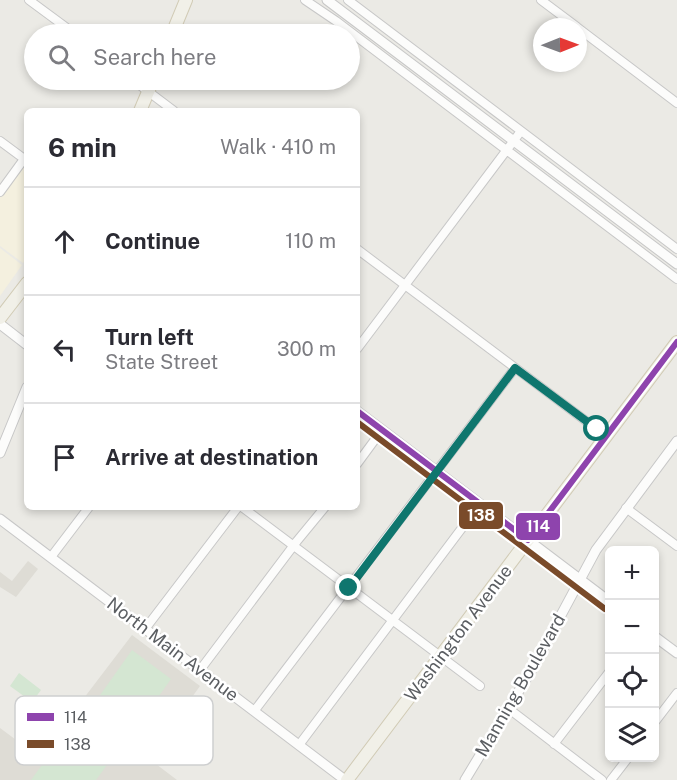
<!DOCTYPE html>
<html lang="en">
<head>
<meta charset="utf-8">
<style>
	body { margin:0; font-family:"Public Sans",sans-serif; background:#f7f7f7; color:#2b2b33 }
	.controls { position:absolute; right:18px; bottom:18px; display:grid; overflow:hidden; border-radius:9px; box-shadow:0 3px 9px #0003 }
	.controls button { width:54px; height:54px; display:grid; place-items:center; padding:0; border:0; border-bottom:2px solid #e1e1e2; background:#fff; color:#2b2b33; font:30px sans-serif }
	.compass { position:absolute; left:533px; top:18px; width:54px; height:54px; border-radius:50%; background:#fff; box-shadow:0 3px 9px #0003; rotate:89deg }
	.stop { position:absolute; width:18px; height:18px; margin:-14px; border:4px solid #0f766e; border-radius:50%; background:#fff }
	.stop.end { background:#0f766e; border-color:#fff; box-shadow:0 2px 6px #0008 }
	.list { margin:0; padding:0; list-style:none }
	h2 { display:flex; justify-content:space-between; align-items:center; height:78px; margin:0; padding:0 24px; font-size:26px }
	h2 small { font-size:20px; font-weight:400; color:#7c7c81 }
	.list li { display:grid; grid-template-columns:39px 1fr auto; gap:18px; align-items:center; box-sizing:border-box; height:108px; padding:0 24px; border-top:2px solid #e1e1e2 }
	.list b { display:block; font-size:22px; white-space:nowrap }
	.list p { margin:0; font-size:20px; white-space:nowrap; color:#7c7c81 }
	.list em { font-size:20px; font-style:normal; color:#7c7c81 }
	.icon { flex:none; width:33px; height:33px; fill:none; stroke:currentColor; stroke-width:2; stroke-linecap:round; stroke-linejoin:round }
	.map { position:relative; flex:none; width:677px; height:780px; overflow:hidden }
	.search { position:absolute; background:#fff; box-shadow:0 3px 9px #0003; left:24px; top:24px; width:336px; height:66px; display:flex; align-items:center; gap:15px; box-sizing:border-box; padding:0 21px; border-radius:33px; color:#7c7c81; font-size:22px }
	.panel { position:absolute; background:#fff; box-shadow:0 3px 9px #0003; left:24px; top:108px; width:336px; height:402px; border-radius:9px }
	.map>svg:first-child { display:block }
	.commercial { fill:#f4f0df }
	.education { fill:#dedcd5 }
	.green { fill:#d4e6d2 }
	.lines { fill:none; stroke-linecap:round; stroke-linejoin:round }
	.minor-casing { stroke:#c7c7c7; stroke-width:10 }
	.tertiary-casing { stroke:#c7c7c7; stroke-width:11 }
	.primary-casing { stroke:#d1cbb5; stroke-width:14 }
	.minor { stroke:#fcfcfb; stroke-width:8 }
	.tertiary { stroke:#fcfcfb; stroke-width:9 }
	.primary { stroke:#f1f0e8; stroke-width:12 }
	.bus-1-casing { stroke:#fff; stroke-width:10 }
	.bus-2-casing { stroke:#fff; stroke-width:10 }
	.bus-1 { stroke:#8e44ad; stroke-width:6 }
	.bus-2 { stroke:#7a4b2a; stroke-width:6 }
	.route { stroke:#0f766e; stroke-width:8 }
	.labels { text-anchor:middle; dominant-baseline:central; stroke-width:5; stroke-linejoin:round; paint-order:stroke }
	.street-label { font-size:18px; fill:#5b5e62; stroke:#fff }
	.key { fill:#fff; stroke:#cecfd0; stroke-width:1.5 }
	.key-label { font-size:16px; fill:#5b5e62 }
	.line-badge { stroke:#fff; stroke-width:2 }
	.badge-label { font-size:16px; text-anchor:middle; font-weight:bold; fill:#fff }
</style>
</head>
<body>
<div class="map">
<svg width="677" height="780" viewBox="0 0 677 780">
	<rect width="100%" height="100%" fill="#ebeae5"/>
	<!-- commercial -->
	<path class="commercial" d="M27 167V258L23 263 0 246V197L21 169Z
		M0 248 22 265 0 296Z"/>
	<!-- education -->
	<path class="education" d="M28 561 38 569 16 597 0 587V572L12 581Z
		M132 635 200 686 148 758 177 780H0V728L39 757Z"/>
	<!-- green -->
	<path class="green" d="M132 650 171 679 113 761 74 732Z
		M19 673 41 690 32 702 10 686Z
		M80 744 107 765 96 780H31L55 747 70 758Z"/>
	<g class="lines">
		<defs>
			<path id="minor" d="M29 0 75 34
				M305 0 336 21 677 279
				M348 0 677 249
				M541 0 577 27
				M578 28 677 103
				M133 80 174 111
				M0 141 27 161
				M0 192 24 159
				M357 249 606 436
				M357 349 521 131
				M357 464 382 430
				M242 507 480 686
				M626 508 677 546
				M51 557 89 507
				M145 629 238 507
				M200 670 297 541 325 507
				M509 709 602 780
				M255 710 515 368
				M654 723 677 693
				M554 744 610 671
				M299 745 480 504
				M611 780 628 758"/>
			<path id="tertiary" d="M327 0 677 264
				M0 324 27 345
				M357 411 610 602
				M0 453 27 387
				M0 519 345 780
				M654 636 677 653
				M465 780 531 671 596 550 677 441"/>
			<path id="primary" d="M172 34 186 0
				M140 111 153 80
				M0 318 27 283
				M347 780 677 342"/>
		</defs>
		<!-- minor casing -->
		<use href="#minor" class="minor-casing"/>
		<!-- tertiary casing -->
		<use href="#tertiary" class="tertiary-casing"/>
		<!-- primary casing -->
		<use href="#primary" class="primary-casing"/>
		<!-- minor -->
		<use href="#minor" class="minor"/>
		<!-- tertiary -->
		<use href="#tertiary" class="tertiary"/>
		<!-- primary -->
		<use href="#primary" class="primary"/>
		<defs>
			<path id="bus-1" d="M357 411 528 540 677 342"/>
			<path id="bus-2" d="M357 422 605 609"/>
		</defs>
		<!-- bus-1 casing -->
		<use href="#bus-1" class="bus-1-casing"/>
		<!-- bus-2 casing -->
		<use href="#bus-2" class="bus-2-casing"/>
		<!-- bus-1 -->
		<use href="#bus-1" class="bus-1"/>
		<!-- bus-2 -->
		<use href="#bus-2" class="bus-2"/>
	</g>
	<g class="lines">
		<!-- route -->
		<path class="route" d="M349 588 515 368 597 429"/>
	</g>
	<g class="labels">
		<!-- street labels -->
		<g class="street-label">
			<text transform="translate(458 633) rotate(-53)">Washington Avenue</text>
			<text transform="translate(173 649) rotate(37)">North Main Avenue</text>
			<text transform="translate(520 685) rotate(-60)">Manning Boulevard</text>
		</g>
	</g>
	<!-- legend -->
	<rect x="15" y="696" width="198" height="69" rx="9" class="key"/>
	<rect x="27" y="713" width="27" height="8" fill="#8e44ad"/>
	<rect x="27" y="740" width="27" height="8" fill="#7a4b2a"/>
	<g class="key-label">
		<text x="64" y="723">114</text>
		<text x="64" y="750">138</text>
	</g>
	<g class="line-badge">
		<rect x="458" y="501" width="46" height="29" rx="6" fill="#7a4b2a"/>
		<rect x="515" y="512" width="46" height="29" rx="6" fill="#8e44ad"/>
	</g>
	<g class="badge-label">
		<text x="481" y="521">138</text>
		<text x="538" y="532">114</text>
	</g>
</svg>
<div class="controls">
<button>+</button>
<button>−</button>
<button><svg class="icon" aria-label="locate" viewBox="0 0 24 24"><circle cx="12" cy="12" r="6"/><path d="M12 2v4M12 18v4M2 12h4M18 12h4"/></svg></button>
<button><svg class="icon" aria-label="layers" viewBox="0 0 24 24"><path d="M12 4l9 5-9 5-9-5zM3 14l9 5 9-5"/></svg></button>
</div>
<svg class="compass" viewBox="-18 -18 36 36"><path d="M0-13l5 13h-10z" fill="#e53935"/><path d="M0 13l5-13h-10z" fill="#7c7c81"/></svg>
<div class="stop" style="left:597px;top:429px"></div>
<div class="stop end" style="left:349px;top:588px"></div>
<div class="search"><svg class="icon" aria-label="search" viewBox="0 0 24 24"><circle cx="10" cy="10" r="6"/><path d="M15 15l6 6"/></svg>Search here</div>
<section class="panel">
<h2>6 min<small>Walk · 410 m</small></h2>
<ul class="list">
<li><svg class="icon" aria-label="ahead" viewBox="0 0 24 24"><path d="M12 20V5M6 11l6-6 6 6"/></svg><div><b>Continue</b></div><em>110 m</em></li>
<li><svg class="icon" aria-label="left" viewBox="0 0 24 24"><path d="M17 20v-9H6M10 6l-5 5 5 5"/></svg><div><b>Turn left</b><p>State Street</p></div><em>300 m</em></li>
<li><svg class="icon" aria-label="arrive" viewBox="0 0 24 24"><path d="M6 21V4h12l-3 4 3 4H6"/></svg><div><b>Arrive at destination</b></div></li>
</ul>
</section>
</div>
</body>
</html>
